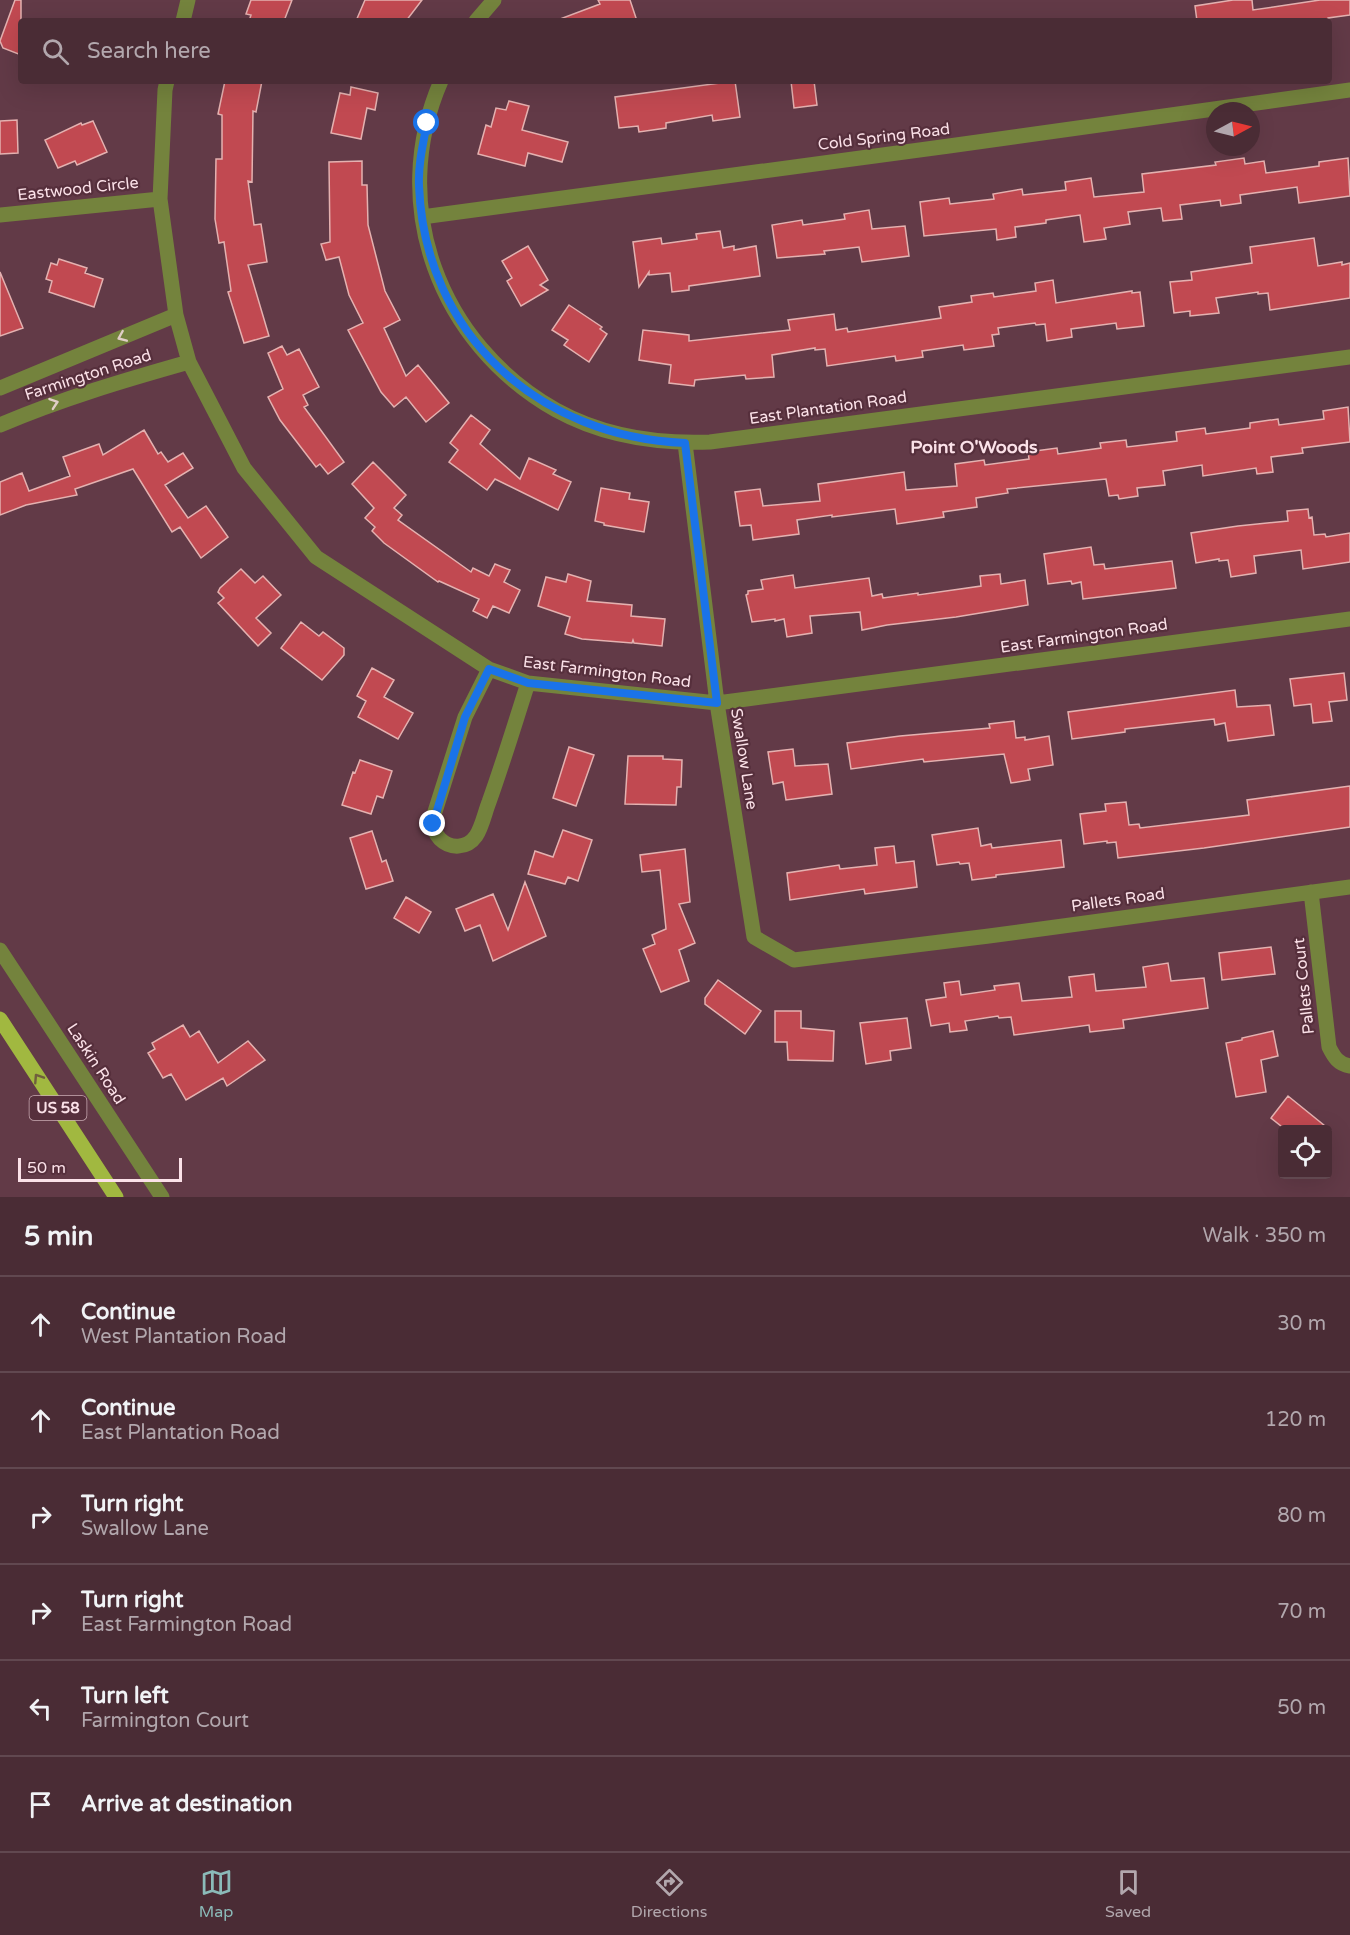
<!DOCTYPE html>
<html lang="en">
<head>
<meta charset="utf-8">
<style>
	body { margin:0; font-family:"Varela Round",sans-serif; background:#51343d; color:#f1f3f6 }
	.controls { position:absolute; right:18px; bottom:18px; display:grid; overflow:hidden; border-radius:6px; box-shadow:0 6px 24px #0002 }
	.controls button { width:54px; height:54px; display:grid; place-items:center; padding:0; border:0; border-bottom:2px solid #614850; background:#4a2c35; color:#f1f3f6; font:30px sans-serif }
	.compass { position:absolute; left:1206px; top:102px; width:54px; height:54px; border-radius:50%; background:#4a2c35; box-shadow:0 6px 24px #0002; rotate:83deg }
	.scale { position:absolute; left:18px; bottom:15px; width:164px; box-sizing:border-box; padding-left:6px; border:3px solid #fbe1e8; border-top:0; font-size:16px; line-height:21px; white-space:nowrap; color:#fbe1e8; -webkit-text-stroke:4px #562f3c; paint-order:stroke }
	.stop { position:absolute; width:18px; height:18px; margin:-14px; border:4px solid #1a73e8; border-radius:50%; background:#fff }
	.stop.end { background:#1a73e8; border-color:#fff; box-shadow:0 2px 6px #0008 }
	.list { margin:0; padding:0; list-style:none }
	h2 { display:flex; justify-content:space-between; align-items:center; height:78px; margin:0; padding:0 24px; font-size:26px }
	h2 small { font-size:20px; font-weight:400; color:#b2a7ad }
	.list li { display:grid; grid-template-columns:39px 1fr auto; gap:18px; align-items:center; box-sizing:border-box; height:96px; padding:0 24px; border-top:2px solid #614850 }
	.list b { display:block; font-size:22px; white-space:nowrap }
	.list p { margin:0; font-size:20px; white-space:nowrap; color:#b2a7ad }
	.list em { font-size:20px; font-style:normal; color:#b2a7ad }
	.icon { flex:none; width:33px; height:33px; fill:none; stroke:currentColor; stroke-width:2; stroke-linecap:round; stroke-linejoin:round }
	.map { position:relative; flex:none; width:1350px; height:1197px; overflow:hidden }
	.search { position:absolute; background:#4a2c35; box-shadow:0 6px 24px #0002; left:18px; right:18px; top:18px; height:66px; display:flex; align-items:center; gap:15px; box-sizing:border-box; padding:0 21px; border-radius:6px; color:#b2a7ad; font-size:22px }
	.sheet { height:654px; background:#4a2c35 }
	nav { display:flex; justify-content:space-around; align-items:center; box-sizing:border-box; height:84px; border-top:2px solid #614850; background:#4a2c35; font-size:16px; color:#b2a7ad }
	nav a { display:grid; justify-items:center; gap:3px }
	nav .on { color:#8bbbb9 }
	.map>svg:first-child { display:block }
	.building { fill:#c14951; stroke:#e4b1b0; stroke-width:1.5 }
	.lines { fill:none; stroke-linecap:round; stroke-linejoin:round }
	.minor { stroke:#74833d; stroke-width:15 }
	.major { stroke:#a1b840; stroke-width:15 }
	.oneway { stroke:#e0cec6 }
	.oneway2 { stroke:#705f3d }
	.route { stroke:#1a73e8; stroke-width:8 }
	.labels { text-anchor:middle; dominant-baseline:central; stroke-width:4.5; stroke-linejoin:round; paint-order:stroke }
	.shield { fill:#562f3c; stroke:#caacb4; stroke-width:1.5 }
	.shield-label { font-size:15px; font-weight:bold; fill:#fbe1e8 }
	.street-label { font-size:16px; fill:#fbe1e8; stroke:#562f3c }
	.neighbourhood-label { font-size:18px; font-weight:bold; fill:#fbe1e8; stroke:#562f3c }
</style>
</head>
<body>
<div class="map">
<svg width="1350" height="1197" viewBox="0 0 1350 1197">
	<rect width="100%" height="100%" fill="#623a47"/>
	<!-- building -->
	<path class="building" d="M15 0H21V55L3 48 0 41Z
		M251 0H292L284 21H249L251 15 246 14Z
		M365 0H422L406 21H356Z
		M598 0H630L637 21H560V19L600 4Z
		M1233 0H1252L1253 10 1320 0H1350V15L1328 18V21H1197L1195 6Z
		M225 81H262L256 112 253 111 252 182 248 181 254 225 261 224 267 262 248 265 269 336 244 343 228 292 231 291 224 242 219 243 215 219 216 159H222V115L218 114Z
		M735 81 740 117 713 121 712 115 666 123V128L639 132 638 126 619 128 615 97Z
		M791 81H814L817 105 794 108Z
		M351 87 378 93 375 110 367 108 361 139 331 133 340 93 350 95Z
		M509 101 529 106 522 130 568 142 562 162 528 153 525 166 478 154 486 125 491 127 496 108 506 110Z
		M17 120 18 153 0 154V121Z
		M93 121 107 152 77 165 75 161 58 168 45 140 81 123 82 125Z
		M1244 158 1245 164 1264 161 1266 173 1319 166V162L1348 158 1350 196 1299 203 1297 187 1240 195 1241 203 1221 206 1220 200 1180 205 1182 219 1163 221 1161 208 1128 212 1130 224 1104 228 1106 239 1084 242 1080 215 1046 220V223L1015 227 1016 237 997 240 996 229 924 236 920 202 949 198 950 204 994 199 993 194 1022 189 1023 195 1066 190 1065 182 1091 178 1094 197 1144 192 1142 174 1216 165 1215 162Z
		M362 161V185H367L368 225 385 291 400 320 384 328 406 376 418 365 449 403 426 422 406 397 394 407 381 392 348 330 363 323 349 295 339 257 326 260 321 244 330 242 329 162Z
		M869 210 872 229 905 226 909 256 862 262 859 247 824 251 825 254 777 258 772 225 802 220 803 225 845 219 844 214Z
		M720 231 723 248 734 246V250L756 246 760 276 689 286V290L672 292 670 273 649 275V272L639 287 633 242 661 238 662 244 697 239 696 234Z
		M1314 238 1318 266 1342 262V265L1350 263V298L1270 310 1268 293 1258 294V292L1216 298 1219 313 1190 316V311L1174 313 1170 282 1192 280 1191 272 1252 263 1250 247Z
		M528 246 548 280 540 285 548 290 521 306 507 281 512 278 502 261Z
		M59 259 87 268 85 273 103 279 94 307 49 292 52 281 46 279 51 263 57 265Z
		M0 272 23 328 0 336Z
		M1053 280 1056 303 1132 291V293L1140 292 1144 326 1117 329 1116 323 1071 329 1072 337 1047 341 1045 324 1036 325 1035 323 998 328 999 334 992 335 994 346 964 350 963 345 922 351 923 357 896 361 895 356 827 366 825 349 815 350V348L772 355 774 377 746 379 745 375 695 380 694 386 669 383 671 365 639 360 643 330 689 335V341L790 330 788 320 834 314 836 330 847 328 848 332 941 318 939 307 972 302 971 296 993 293 994 297 1036 291 1035 283Z
		M569 305 602 327 600 329 607 334 589 362 564 345 568 340 552 330Z
		M282 346 287 355 299 349 319 387 303 395 308 405 304 407 344 462 328 474 320 464 316 467 280 420 268 397 283 389 268 353Z
		M1348 407 1350 442 1302 448 1303 453 1271 457 1273 472 1257 474 1256 468 1203 476 1202 465 1163 471 1165 485 1137 488 1138 496 1119 499 1118 495 1109 496 1106 479 1007 489 1008 493 976 498 977 507 943 512 944 517 897 524 895 509 832 517V515L797 520 799 534 753 540 751 525 740 526 735 492 760 489 763 506 820 501 818 484 904 472 906 490 957 486 955 464 984 460 985 465 1029 459 1028 452 1057 448 1058 454 1101 448 1100 443 1126 440 1127 447 1177 441 1176 432 1205 428 1206 434 1250 428V423L1278 419 1279 425 1324 419 1323 411Z
		M471 415 490 430 480 444 520 479 529 458 556 470 553 474 571 482 558 510 495 479 487 490 449 462 458 450 450 443Z
		M144 430 158 454 161 452 168 462 183 453 193 468 165 485 188 518 206 506 228 537 201 558 180 527 172 532 133 469 75 489 77 495 26 505 0 515V482L22 473 29 491 70 476 63 457 99 444 103 455Z
		M373 462 406 495 394 508 402 515 398 520 471 572 473 568 489 576 495 564 510 570 504 582 520 590 509 613 493 606 487 618 473 611 479 599 439 581 438 582 384 543 372 531 375 527 365 518 374 508 352 484Z
		M601 488 630 493 629 499 649 502 644 532 604 525V523L595 521Z
		M1308 509 1309 518 1312 517 1314 535 1325 534 1326 537 1350 533V562L1303 569 1301 550 1254 556 1256 573 1231 577 1228 560 1219 561V559L1196 563 1191 533 1238 526 1288 521 1287 511Z
		M1091 547 1094 565 1104 564 1105 569 1172 561 1176 588 1083 599 1081 582 1072 584 1071 581 1048 584 1044 554Z
		M241 569 255 583 263 576 281 595 256 618 271 633 258 646 218 603 224 598 218 592 220 588Z
		M568 574 591 581 587 601 632 605 631 616 665 619 662 646 634 643 633 640 632 643 582 639 565 634 570 617 538 606 546 577 566 582Z
		M1000 574 1001 584 1025 580 1028 605 956 617 887 625 862 630 860 612 810 616 812 633 787 637 784 619 775 621V619L752 622 746 595 748 594V591L763 589 761 580 793 575 795 588 869 578 872 596 882 594 883 598 918 593V595L981 586 980 576Z
		M301 622 319 636 323 632 344 648V655L322 680 281 648Z
		M372 668 394 680 384 697 413 713 398 739 358 717 366 701 357 696Z
		M1344 673 1347 700 1329 702 1332 721 1313 723 1311 704 1294 706 1290 679Z
		M1235 690 1237 707 1270 705 1274 735 1228 741 1225 723 1215 725 1214 719 1125 729V732L1072 739 1068 712Z
		M1014 721 1016 738 1025 737V740L1049 736 1053 765 1028 769 1030 780 1011 783 1004 754 924 762 923 759 851 769 847 743 900 736 990 728 989 724Z
		M569 747 594 755 576 806 553 798Z
		M793 749 795 766 828 764 832 794 786 800 783 782 773 784 768 752Z
		M628 756H663V759L682 760 681 787H677L676 805 625 804Z
		M360 760 392 771 383 798 377 796 371 814 342 805 353 772 355 773Z
		M1350 786V827L1204 848 1118 858 1116 842 1107 843V841L1084 844 1080 814 1106 811 1105 804 1126 802 1129 825 1139 824 1140 828 1249 815 1247 800Z
		M978 828 981 846 991 844 992 848 1061 840 1064 867 996 875V877L972 880 969 863 960 864 959 862 937 865 932 835Z
		M563 830 592 840 578 881 568 877 565 884 528 874 535 851 553 857Z
		M372 831 382 862 386 860 393 881 366 889 350 838Z
		M894 846 896 863 914 861 917 887 865 894 864 889 790 900 787 873 839 865 840 869 877 865 875 848Z
		M685 849 690 902 679 904 695 943 679 950 689 981 661 992 643 949 655 944 652 935 666 929 660 870 642 872 640 855Z
		M525 882 546 936 493 961 480 925 465 931 456 909 493 894 508 930Z
		M406 897 431 912 419 933 394 918Z
		M1271 947 1275 974 1222 980 1219 953Z
		M1168 963 1171 981 1204 978 1208 1008 1123 1020 1124 1028 1090 1032 1089 1025 1014 1035 1011 1017 999 1018 998 1016 965 1021 967 1030 950 1032 949 1023 931 1026 926 1000 946 997 944 983 959 981 961 995 995 990 994 986 1019 983 1022 1001 1072 997 1069 977 1094 974 1096 991 1146 987 1143 967Z
		M718 980 761 1011 745 1034 705 1004V998Z
		M775 1011H801V1028L834 1031 833 1061 788 1060 787 1042H775Z
		M907 1018 911 1048 890 1051 891 1060 866 1064 860 1023Z
		M183 1025 190 1037 199 1031 218 1063 248 1041 265 1060 227 1086 223 1078 186 1100 171 1074 163 1078 148 1053 155 1049 152 1043Z
		M1273 1031 1278 1056 1261 1060 1266 1092 1236 1097 1226 1043 1242 1040V1038Z
		M1288 1096 1330 1130H1286L1271 1118Z"/>
	<g class="lines">
		<!-- minor -->
		<path class="minor" d="M183 21 188 0
			M476 21 494 0
			M167 81 165 90 160 199 176 315 189 362 244 468 316 557 489 669 528 683 717 703 1350 619
			M441 81C387 205 439 344 556 410 603 436 657 444 710 442L1350 357
			M0 215 160 199
			M422 217 949 146 1350 90
			M0 388 176 315
			M0 425C61 399 125 380 189 362
			M685 443 717 703 754 937 794 960 989 936 1350 887
			M489 669 465 717 433 818C433 826 434 833 440 839 450 849 467 849 476 836 482 827 485 812 489 802 503 763 515 723 528 683
			M1311 892 1329 1047C1334 1057 1338 1064 1350 1066
			M0 950 162 1197"/>
		<!-- major -->
		<path class="major" d="M0 1019 116 1197"/>
	</g>
	<!-- one-way arrows -->
	<defs><path id="oneway-chevron" d="M-2-3.5L2.5 0L-2 3.5" fill="none" stroke-width="1.6" stroke-linecap="round" stroke-linejoin="round" transform="scale(1.5)"/></defs>
	<g class="oneway">
		<use href="#oneway-chevron" transform="translate(122 337) rotate(157)"/>
		<use href="#oneway-chevron" transform="translate(54 403) rotate(-19)"/>
	</g>
	<use class="oneway2" href="#oneway-chevron" transform="translate(38 1078) rotate(-123)"/>
	<g class="lines">
		<!-- route -->
		<path class="route" d="M427 123C423 144 418 165 419 186 425 335 539 437 685 443L717 703 528 683 489 669 465 717 433 824"/>
	</g>
	<g class="labels">
		<!-- shield labels -->
		<rect class="shield" x="29.5" y="1096" width="57" height="24" rx="4.5"/>
		<g class="shield-label">
			<text x="58" y="1108">US 58</text>
		</g>
		<!-- street labels -->
		<g class="street-label">
			<text transform="translate(884 137) rotate(-7)">Cold Spring Road</text>
			<text transform="translate(78 189) rotate(-6)">Eastwood Circle</text>
			<text transform="translate(88 375) rotate(-18)">Farmington Road</text>
			<text transform="translate(828 408) rotate(-8)">East Plantation Road</text>
			<text transform="translate(1084 636) rotate(-8)">East Farmington Road</text>
			<text transform="translate(607 672) rotate(7)">East Farmington Road</text>
			<text transform="translate(744 759) rotate(81)">Swallow Lane</text>
			<text transform="translate(1118 900) rotate(-8)">Pallets Road</text>
			<text transform="translate(1304 986) rotate(-96)">Pallets Court</text>
			<text transform="translate(96 1064) rotate(57)">Laskin Road</text>
		</g>
		<!-- neighbourhood labels -->
		<g class="neighbourhood-label">
			<text x="974" y="447">Point O'Woods</text>
		</g>
	</g>
</svg>
<div class="controls">
<button><svg class="icon" aria-label="locate" viewBox="0 0 24 24"><circle cx="12" cy="12" r="6"/><path d="M12 2v4M12 18v4M2 12h4M18 12h4"/></svg></button>
</div>
<svg class="compass" viewBox="-18 -18 36 36"><path d="M0-13l5 13h-10z" fill="#e53935"/><path d="M0 13l5-13h-10z" fill="#b2a7ad"/></svg>
<div class="scale">50 m</div>
<div class="stop" style="left:427px;top:123px"></div>
<div class="stop end" style="left:433px;top:824px"></div>
<div class="search"><svg class="icon" aria-label="search" viewBox="0 0 24 24"><circle cx="10" cy="10" r="6"/><path d="M15 15l6 6"/></svg>Search here</div>
</div>
<section class="sheet">
<h2>5 min<small>Walk · 350 m</small></h2>
<ul class="list">
<li><svg class="icon" aria-label="ahead" viewBox="0 0 24 24"><path d="M12 20V5M6 11l6-6 6 6"/></svg><div><b>Continue</b><p>West Plantation Road</p></div><em>30 m</em></li>
<li><svg class="icon" aria-label="ahead" viewBox="0 0 24 24"><path d="M12 20V5M6 11l6-6 6 6"/></svg><div><b>Continue</b><p>East Plantation Road</p></div><em>120 m</em></li>
<li><svg class="icon" aria-label="right" viewBox="0 0 24 24"><path d="M7 20v-9h11M14 6l5 5-5 5"/></svg><div><b>Turn right</b><p>Swallow Lane</p></div><em>80 m</em></li>
<li><svg class="icon" aria-label="right" viewBox="0 0 24 24"><path d="M7 20v-9h11M14 6l5 5-5 5"/></svg><div><b>Turn right</b><p>East Farmington Road</p></div><em>70 m</em></li>
<li><svg class="icon" aria-label="left" viewBox="0 0 24 24"><path d="M17 20v-9H6M10 6l-5 5 5 5"/></svg><div><b>Turn left</b><p>Farmington Court</p></div><em>50 m</em></li>
<li><svg class="icon" aria-label="arrive" viewBox="0 0 24 24"><path d="M6 21V4h12l-3 4 3 4H6"/></svg><div><b>Arrive at destination</b></div></li>
</ul>
</section>
<nav>
<a class="on"><svg class="icon" aria-label="map" viewBox="0 0 24 24"><path d="M3 6l6-2 6 2 6-2v14l-6 2-6-2-6 2zM9 4v14M15 6v14"/></svg>Map</a>
<a><svg class="icon" aria-label="directions" viewBox="0 0 24 24"><path d="M12 3l9 9-9 9-9-9zM9 14v-3h6M13 9l2 2-2 2"/></svg>Directions</a>
<a><svg class="icon" aria-label="saved" viewBox="0 0 24 24"><path d="M7 4h10v16l-5-4-5 4z"/></svg>Saved</a>
</nav>
</body>
</html>
